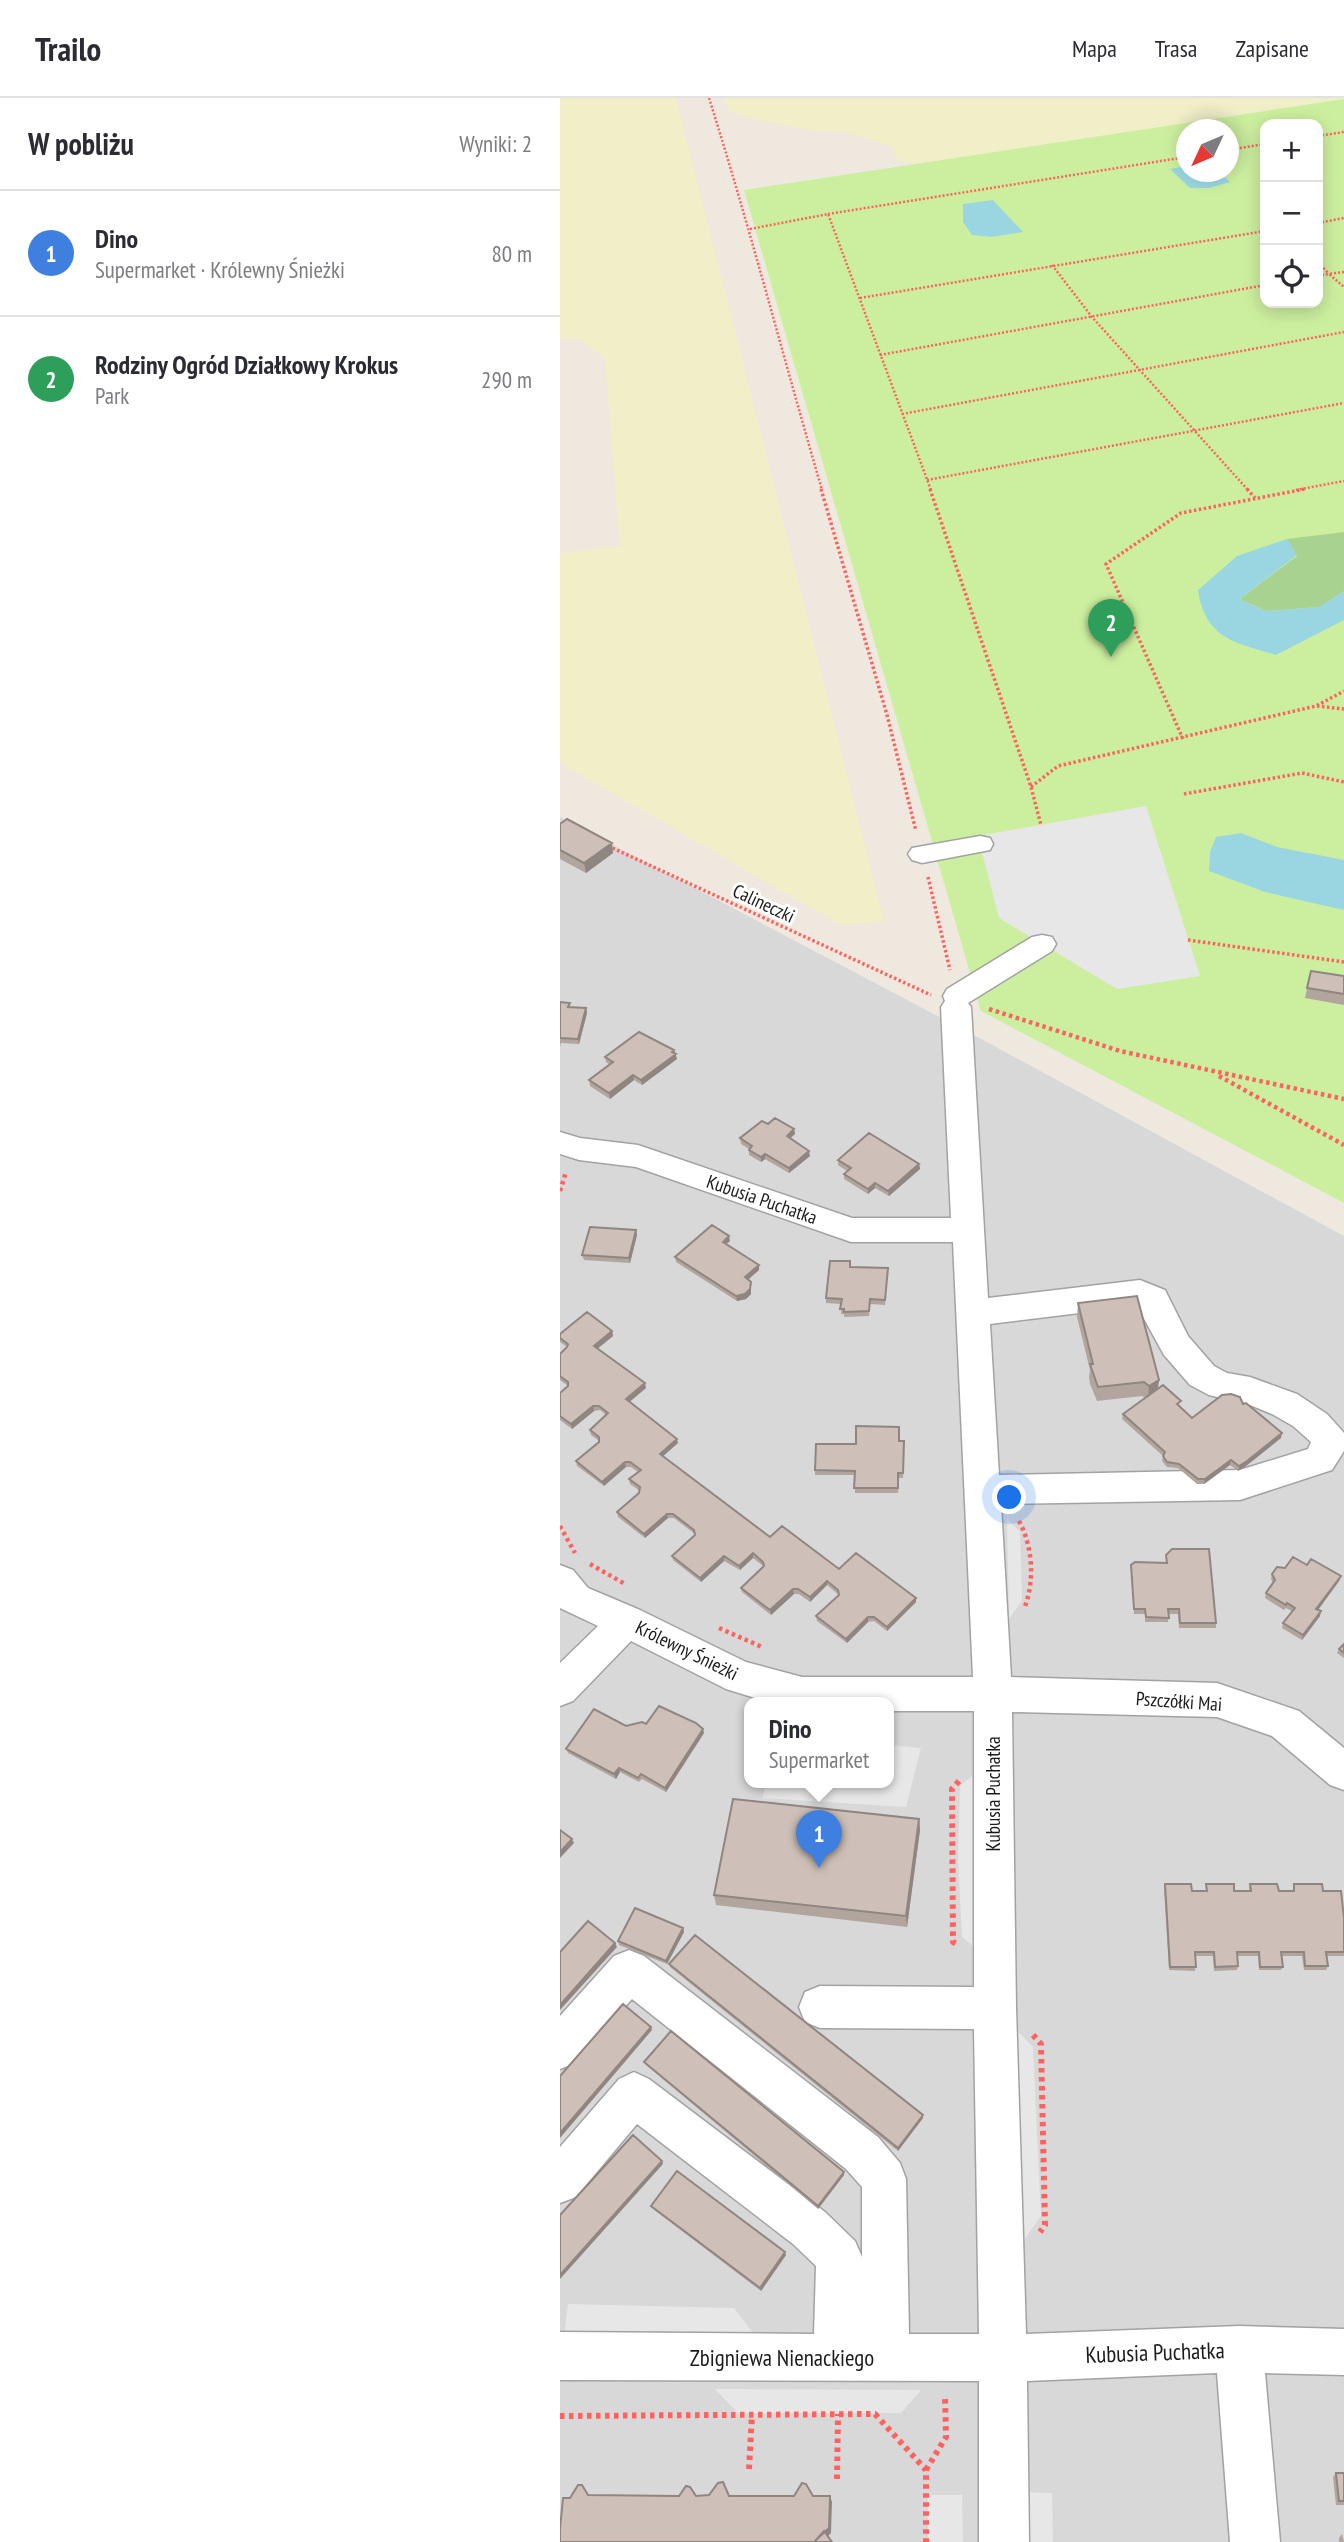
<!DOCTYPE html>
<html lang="pl">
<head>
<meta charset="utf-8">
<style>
	body { margin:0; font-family:"PT Sans Narrow",sans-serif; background:#f7f7f7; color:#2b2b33 }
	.controls { position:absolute; right:21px; top:21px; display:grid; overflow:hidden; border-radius:14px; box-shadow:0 4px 18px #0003 }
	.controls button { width:63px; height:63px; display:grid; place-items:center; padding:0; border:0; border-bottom:2px solid #e1e1e2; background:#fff; color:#2b2b33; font:35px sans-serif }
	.compass { position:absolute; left:616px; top:21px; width:63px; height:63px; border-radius:50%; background:#fff; box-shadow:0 4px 18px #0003; rotate:226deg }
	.you { position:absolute; left:450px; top:1400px; width:24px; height:24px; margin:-18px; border:5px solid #fff; border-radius:50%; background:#1a73e8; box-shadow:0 0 0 10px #1a73e833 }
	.badge { display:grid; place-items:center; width:46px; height:46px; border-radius:50%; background:#ea580c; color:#fff; font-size:23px; font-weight:700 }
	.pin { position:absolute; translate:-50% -58px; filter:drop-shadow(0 2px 4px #0008) }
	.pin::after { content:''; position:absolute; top:37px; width:24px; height:21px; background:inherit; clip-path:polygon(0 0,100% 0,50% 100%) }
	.popup { position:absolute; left:184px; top:1599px; width:150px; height:91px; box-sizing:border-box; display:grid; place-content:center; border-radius:14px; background:#fff; filter:drop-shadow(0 2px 5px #0005); font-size:23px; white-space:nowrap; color:#7c7c81 }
	.popup b { font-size:26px; color:#2b2b33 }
	.popup::after { content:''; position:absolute; left:50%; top:100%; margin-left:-14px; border:14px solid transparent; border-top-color:#fff }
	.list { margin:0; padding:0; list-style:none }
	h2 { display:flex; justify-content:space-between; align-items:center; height:91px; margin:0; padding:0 28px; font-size:30px }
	h2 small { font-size:23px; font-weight:400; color:#7c7c81 }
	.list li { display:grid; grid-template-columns:46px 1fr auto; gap:21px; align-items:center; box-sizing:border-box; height:126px; padding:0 28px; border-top:2px solid #e1e1e2 }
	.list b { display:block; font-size:26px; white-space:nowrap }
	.list p { margin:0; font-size:23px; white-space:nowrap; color:#7c7c81 }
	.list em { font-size:23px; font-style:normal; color:#7c7c81 }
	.icon { flex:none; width:38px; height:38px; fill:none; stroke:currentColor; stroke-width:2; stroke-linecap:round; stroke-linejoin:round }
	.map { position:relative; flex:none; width:784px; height:2444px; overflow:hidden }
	header { display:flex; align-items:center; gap:42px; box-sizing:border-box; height:98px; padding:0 35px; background:#fff; border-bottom:2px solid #e1e1e2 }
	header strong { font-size:33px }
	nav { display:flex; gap:38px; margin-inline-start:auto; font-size:24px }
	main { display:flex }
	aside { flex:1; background:#fff }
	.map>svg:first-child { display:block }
	.residential { fill:#d9d8d8; fill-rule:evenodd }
	.farmland { fill:#f0efc8 }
	.grass { fill:#ccef9f; fill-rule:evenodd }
	.forest { fill:#a8d28f }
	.parking { fill:#e7e7e7 }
	.water { fill:#9ad6e1 }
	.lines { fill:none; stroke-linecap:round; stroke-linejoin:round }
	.minor-casing { stroke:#a2a2a2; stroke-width:3 }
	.path-far3 { stroke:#ff635f; stroke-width:2.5; stroke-dasharray:2 2; stroke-linecap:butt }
	.path-far2 { stroke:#ff635f; stroke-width:3.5; stroke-dasharray:2.5 2.5; stroke-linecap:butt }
	.path-far1 { stroke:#ff635f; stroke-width:4.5; stroke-dasharray:3.5 3.5; stroke-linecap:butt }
	.path { stroke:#ff635f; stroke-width:6; stroke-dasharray:4.5 4.5; stroke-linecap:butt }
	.minor { fill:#fff; fill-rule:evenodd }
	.wall { fill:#b1a59e }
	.shaded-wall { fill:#908681 }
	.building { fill:#cec0b8; stroke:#908681; stroke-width:2 }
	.labels { text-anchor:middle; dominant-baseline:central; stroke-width:6; stroke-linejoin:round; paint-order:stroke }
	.street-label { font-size:19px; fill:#1b1b1b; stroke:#fff }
	.near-street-label { font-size:23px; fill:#1b1b1b; stroke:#fff }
</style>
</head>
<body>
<header>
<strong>Trailo</strong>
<nav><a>Mapa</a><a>Trasa</a><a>Zapisane</a></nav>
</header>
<main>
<aside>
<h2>W pobliżu<small>Wyniki: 2</small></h2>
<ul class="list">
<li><span class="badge" style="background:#3f7fe0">1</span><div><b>Dino</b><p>Supermarket · Królewny Śnieżki</p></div><em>80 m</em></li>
<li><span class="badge" style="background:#2e9e5b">2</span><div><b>Rodziny Ogród Działkowy Krokus</b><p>Park</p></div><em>290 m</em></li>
</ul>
</aside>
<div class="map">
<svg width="784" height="2444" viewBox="0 0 784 2444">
	<rect width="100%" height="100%" fill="#eee8df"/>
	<!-- residential -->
	<path class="residential" d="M0 719 425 943 784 1138V2444H0ZM189 1604H329V1684H189Z"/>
	<!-- farmland -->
	<path class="farmland" d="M0 0H116L324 823 281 827 0 665V455L60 448 45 261 19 241H0Z
		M165 0H784V1L370 65 338 63 332 49 287 34 250 32 188 20 169 13Z"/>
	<!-- grass -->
	<path class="grass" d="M784 1V1105L421 913 184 92ZM705 26H758V205H705ZM626 32H668V74H626Z"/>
	<!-- forest -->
	<path class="forest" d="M784 434V493L760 509 706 513 680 501 737 458 727 441Z"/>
	<!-- parking -->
	<path class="parking" d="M586 708 640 878 557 891 439 820 418 738Z
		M447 1420 460 1434 462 1503 449 1521Z
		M329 1647 361 1650 346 1709 203 1700 206 1684H329Z
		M413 1677 418 1852 402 1839 398 1761 400 1688Z
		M453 1928 473 1949 481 2118 461 2146Z
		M8 2206 174 2210 199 2243 4 2240Z
		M155 2291 361 2292 341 2315H178Z
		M460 2394 492 2395 493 2444H461Z
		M368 2397H402L403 2444H368Z"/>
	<!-- water -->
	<path class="water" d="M626 68V74H659L670 84 649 90H630L610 71Z
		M433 102 463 134 432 139 412 137 403 124V106Z
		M727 441 737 457 680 501 706 513 759 509 784 493V522L716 557C676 545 645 541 638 492L677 458Z
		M681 735 717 749 784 762V812L705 794 649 773 650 754 656 739Z"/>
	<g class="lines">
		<defs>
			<path id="minor" d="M420 738 430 740 433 746 430 752 362 765 352 762 348 756 352 750Z
				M482 837 492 839 496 846 492 853 408 905 411 909 428 1200 580 1182 605 1192 628 1238 654 1268 667 1275 690 1279 737 1296 767 1316 784 1335V1353L772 1372 680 1402 441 1406 451 1579 657 1585 739 1613 784 1650V1692L770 1687 712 1638 657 1619 452 1614 456 1910 466 2236 679 2228 784 2231V2277L705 2275 720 2444H670L657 2275 467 2283 469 2444H419V2283L0 2282V2234L254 2236 256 2168 233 2146 77 2026 16 2099 0 2105V2049L59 1981 74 1974 89 1981 265 2114 295 2143 302 2159V2236V2089L286 2071 72 1901 15 1965 0 1971V1918L54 1858 69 1852 84 1858 318 2039 340 2065 346 2081 349 2236H419L414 1931 260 1930 245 1924 239 1909 245 1894 260 1888 414 1889V1613H329V1604H208L166 1591 71 1543 13 1603 0 1608V1565L38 1528 0 1510V1467L13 1472 28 1490 80 1512 186 1564 242 1579H413L393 1144H291L76 1069 19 1062 0 1056V1034L20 1040 78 1047 292 1120H391L381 909 385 903 383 898 387 891 472 839ZM577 1208 604 1257 630 1287 649 1297 690 1307 712 1316 733 1328 751 1344 748 1351 680 1372 439 1377 430 1226Z"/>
		</defs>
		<!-- minor casing -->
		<use href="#minor" class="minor-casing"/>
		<!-- path-far3 -->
		<path class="path-far3" d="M149 0C190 130 224 262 262 392
			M758 38 784 34
			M668 52 705 46
			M268 116 626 59
			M758 125 784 120
			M190 131 268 116 371 392
			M758 164 769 176
			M492 167 532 219 688 392
			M784 174 769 176 784 189
			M758 178 768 176
			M300 200 705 133
			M320 257 705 187
			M342 316 784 234
			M367 382 784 305
			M736 392 784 383"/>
		<!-- path-far2 -->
		<path class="path-far2" d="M261 391 327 617 356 733
			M370 391 471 689 481 727
			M687 391 695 400
			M757 608 784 611
			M623 641 546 466 621 415 745 391
			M471 689 498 668 756 608 784 593
			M624 696 742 675 784 684
			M48 748 371 897
			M368 779 390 872
			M628 842 784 864"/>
		<!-- path-far1 -->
		<path class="path-far1" d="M429 911 560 953 784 1001
			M659 978 784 1047
			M0 1093 6 1074
			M459 1423C473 1449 475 1484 464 1511
			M0 1428 15 1455
			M30 1466 65 1486
			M159 1530 202 1549"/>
		<!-- path -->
		<path class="path" d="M399 1683 392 1691 393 1844 399 1847
			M473 1937 481 1946 485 2127 480 2134
			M0 2318 315 2316 366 2372V2444
			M189 2371 192 2317
			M366 2372 386 2339 385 2298
			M277 2381 278 2316"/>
		<!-- minor -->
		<use href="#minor" class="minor"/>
	</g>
	<!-- wall -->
	<path class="wall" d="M0 726 53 755 26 775 0 761Z
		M751 873 784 878V907L745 900Z
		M0 904 11 909 26 910 27 915 19 946 1 945 0 949Z
		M114 952 117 961 82 987 74 982 50 1001 30 988 29 982 50 967 46 964 45 959Z
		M208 1026 234 1031 235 1036 230 1040 250 1058 229 1075 205 1061 201 1064 189 1057V1051L181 1046 180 1040Z
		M278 1062 359 1066 360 1071 329 1098 315 1090 308 1096 284 1081V1076L287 1073 278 1067Z
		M76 1132 77 1137 70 1165 24 1162 22 1157Z
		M170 1143 166 1146 199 1172 188 1182 191 1184V1196L186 1201 177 1203 116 1164 115 1159Z
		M291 1169 328 1170 325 1207 310 1206 309 1218 284 1219V1216H281V1206L266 1205V1200Z
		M518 1205 599 1282 598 1291 621 1308 620 1309 632 1320 683 1306 721 1340 686 1368 678 1373 670 1367 644 1386H637L618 1370 607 1369 602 1363 603 1358 562 1321 563 1316 585 1300 582 1298 537 1303 530 1286 529 1279 530 1272 517 1219Z
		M52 1233 53 1238 38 1250 86 1290 69 1304 118 1345 103 1358 210 1439 356 1504 327 1533 314 1523 308 1524 287 1545 257 1523 256 1518 279 1497 267 1487 250 1504 239 1496H234L211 1517 182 1494 181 1490 203 1468 193 1460 180 1472 164 1463 141 1484 113 1462 112 1458 135 1436 114 1420H108L85 1440 58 1419 57 1414 79 1395 80 1393 70 1386 69 1381 78 1374 71 1369H66L44 1388 17 1368 16 1363 39 1343 31 1337 30 1332 46 1317 40 1312 34 1313 12 1331 0 1322V1295L8 1288 0 1282V1256L7 1249 0 1244V1236Z
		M344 1343 343 1380H339L338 1395H295V1377H255V1372L296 1346Z
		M606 1457 656 1525V1530H619L618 1516H609L608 1524H585V1516H574L571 1467 606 1465Z
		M747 1467 781 1478 779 1483 758 1512 760 1518 742 1542 722 1530 723 1525 732 1513 726 1510 724 1512 705 1500 706 1495 713 1485 711 1481 712 1476 725 1470Z
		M784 1546V1560L777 1555 779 1551Z
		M86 1626 144 1635 106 1694 82 1681 79 1684 60 1674 56 1681 8 1655 6 1651 66 1628Z
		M359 1721 360 1732 347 1829 156 1807 154 1797Z
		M605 1786 632 1793H646V1786L674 1793H689L690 1786 719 1793H733L734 1786 763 1793 784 1820V1858H766L768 1868 766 1872H744L742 1858H722L723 1869 721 1872H699L698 1858H677L678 1868 677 1872 654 1873 653 1858H636L635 1873 609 1872 604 1790Z
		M123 1830 124 1834 107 1866 59 1847 58 1843Z
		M109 1866 363 2017V2020L338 2053 110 1869Z
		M84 1964 284 2074V2077L258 2111 86 1967Z
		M91 2108 226 2157 201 2193 93 2111Z
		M776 2375H784V2407H776L773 2379Z
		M782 2436 784 2444H779V2440Z"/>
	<!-- shaded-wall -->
	<path class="shaded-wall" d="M52 745 53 755 26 775 24 765Z
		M26 910 27 915 19 946 18 941Z
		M114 952 117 961 82 987 81 982Z
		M73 977 74 982 50 1001 49 995Z
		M234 1031 235 1036 227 1043V1038Z
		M249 1053 250 1058 229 1075V1070Z
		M205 1056V1061L201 1064V1059Z
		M359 1066 360 1071 329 1098 328 1093Z
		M315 1085V1090L308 1096V1091Z
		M76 1132 77 1137 70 1165 69 1160Z
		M169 1138 170 1143 163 1149V1144Z
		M199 1167V1172L185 1184V1179Z
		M191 1184V1196L186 1201 177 1203 176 1198Z
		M52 1233 53 1238 36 1252 34 1248Z
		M599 1282 597 1295 588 1302 589 1288Z
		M85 1285 86 1290 67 1306 66 1301Z
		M33 1308 34 1313 12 1331 11 1326Z
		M722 1335 721 1340 686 1368 678 1373 679 1368Z
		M117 1341 118 1345 101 1360 100 1356Z
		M671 1362 670 1367 644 1386 645 1381Z
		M65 1364 66 1369 44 1388 42 1384Z
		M107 1416 108 1420 85 1440 84 1436Z
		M193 1455V1460L180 1472 179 1468Z
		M164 1458V1463L141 1484 140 1480Z
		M781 1478 779 1483 755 1516 756 1511Z
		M267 1483V1487L250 1504V1499Z
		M233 1491 234 1496 211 1517 210 1512Z
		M356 1500V1504L327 1533V1529Z
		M761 1513 760 1518 742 1542 743 1537Z
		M308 1519V1524L287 1545 286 1541Z
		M143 1631 144 1635 106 1694 105 1690Z
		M59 1670 60 1674 56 1681 54 1676Z
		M359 1721 360 1732 347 1829 346 1818Z
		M12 1741 14 1745 0 1760V1754Z
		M123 1830 124 1834 107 1866 106 1863Z
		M55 1845 57 1849 0 1912V1907Z
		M91 1929 92 1932 0 2040V2035Z
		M363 2017V2020L338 2053V2050Z
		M102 2063 103 2066 0 2181V2177Z
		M284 2074V2077L258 2111V2108Z
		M225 2154 226 2157 201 2193 200 2190Z
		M270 2398 272 2404 271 2435 262 2444H256Z"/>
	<!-- building -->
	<path class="building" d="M7 721 52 745 24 765 0 752V726Z
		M751 873 784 878V896L747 890Z
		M0 904 10 905 8 909 26 910 18 941 0 940V941Z
		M79 934 114 952 112 954 116 956 81 982 73 977 49 995 29 982 53 964 45 959Z
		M215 1020 234 1031 227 1038 249 1053 229 1070 205 1056 201 1059 189 1052 192 1048 180 1040 202 1023 208 1026Z
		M309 1035 359 1066 328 1093 315 1085 308 1091 284 1076 291 1070 278 1062Z
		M152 1127 169 1138 163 1144 199 1167 185 1179 191 1184 190 1191 185 1196 176 1198 115 1159Z
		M30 1129 76 1132 69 1160 22 1157Z
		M270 1163H290V1169L328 1170 325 1202 310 1201 309 1213 284 1214V1211H280L282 1201 266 1200Z
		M577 1198 599 1282 589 1288 584 1284 538 1289 532 1272 530 1266H533L518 1205Z
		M27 1214 52 1233 34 1248 85 1285 66 1301 117 1341 100 1356 210 1439 222 1428 279 1471 296 1455 356 1500 327 1529 314 1519H308L286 1541 256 1518 279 1497 278 1492 267 1483 250 1499 238 1491H233L210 1512 181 1490 204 1468 203 1464 193 1455 179 1468 164 1458 140 1480 112 1458 135 1437 134 1432 113 1416H107L84 1436 57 1414 79 1395 80 1389 69 1381 81 1372 70 1364H65L42 1384 16 1363 39 1344V1339L30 1332 48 1315 39 1308H33L11 1326 0 1318V1295L8 1288V1284L0 1278V1256L7 1249 8 1246 0 1240V1236Z
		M603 1287 621 1303 617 1306 632 1320 662 1297 671 1296 680 1299 683 1306 686 1305 722 1335 687 1363 679 1368 671 1362 645 1381H638L619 1366 607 1364 603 1358 605 1354 563 1316Z
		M296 1328 339 1329V1343H344L343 1375H338V1390H294L295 1373 255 1372 256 1346H296Z
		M612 1451H649L656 1525H620L619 1511H608L609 1520 586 1519 585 1511H574L571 1467 575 1464 607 1465 606 1457Z
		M733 1459 747 1467 751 1461 781 1478 756 1511 761 1513 743 1537 723 1525 735 1510 727 1505 726 1507 706 1495 715 1482 712 1476 717 1469 725 1470Z
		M784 1546V1555L779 1551Z
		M99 1608 136 1625 143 1631 105 1690 81 1676 78 1680 59 1670 54 1676 6 1651 34 1611 66 1628 82 1624 86 1626Z
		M173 1701 359 1721 346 1818 154 1797Z
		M0 1732 12 1741 0 1754Z
		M605 1786H631L632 1793H647L646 1786H674V1793H691L690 1786H717L719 1793H734V1786H762L763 1793H781L784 1820V1854H766L768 1868H745L744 1854H721L723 1869H700L699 1854H677L678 1868 655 1869 654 1854H635L636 1869H610Z
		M75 1810 123 1830 106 1863 58 1843Z
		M28 1823 55 1845 0 1907V1854Z
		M135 1837 363 2017 338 2050 109 1866Z
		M63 1906 91 1929 0 2035V1978Z
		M111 1933 284 2074 258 2108 84 1964Z
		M73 2037 102 2063 0 2177V2117Z
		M117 2073 225 2154 200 2190 91 2108Z
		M776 2375H784V2403H779Z
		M163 2384 169 2398H234L242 2385 246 2386 253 2398H270L269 2430 254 2444H0V2431L3 2400H10L18 2387H22L28 2397 119 2398 126 2388 130 2389 136 2398 149 2397 158 2385Z
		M264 2433 272 2444H254Z"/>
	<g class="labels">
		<!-- street labels -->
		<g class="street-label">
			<text transform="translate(204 805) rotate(25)">Calineczki</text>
			<text transform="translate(202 1101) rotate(19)">Kubusia Puchatka</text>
			<text transform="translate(127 1552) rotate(26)">Królewny Śnieżki</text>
			<text transform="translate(619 1603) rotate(4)">Pszczółki Mai</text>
			<text transform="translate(433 1696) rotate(-90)">Kubusia Puchatka</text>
		</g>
		<!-- near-street labels -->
		<g class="near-street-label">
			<text transform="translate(595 2254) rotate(-2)">Kubusia Puchatka</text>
			<text x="222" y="2259">Zbigniewa Nienackiego</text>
		</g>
	</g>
</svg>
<div class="controls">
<button>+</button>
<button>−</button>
<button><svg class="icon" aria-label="locate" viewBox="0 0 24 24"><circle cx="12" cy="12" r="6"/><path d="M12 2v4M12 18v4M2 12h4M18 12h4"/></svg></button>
</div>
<svg class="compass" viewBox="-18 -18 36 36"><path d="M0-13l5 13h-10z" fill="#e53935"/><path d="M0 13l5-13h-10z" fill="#7c7c81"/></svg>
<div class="you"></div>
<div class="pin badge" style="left:259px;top:1770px;background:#3f7fe0">1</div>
<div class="popup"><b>Dino</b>Supermarket</div>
<div class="pin badge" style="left:551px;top:559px;background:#2e9e5b">2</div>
</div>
</main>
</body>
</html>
